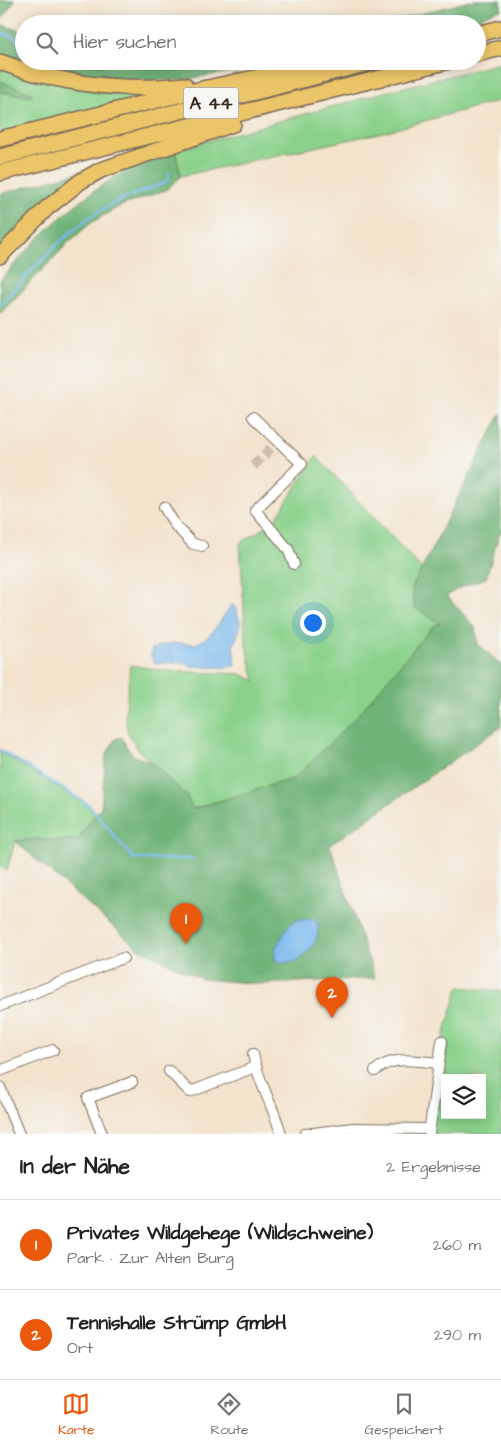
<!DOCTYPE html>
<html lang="de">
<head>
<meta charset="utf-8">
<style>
	body { margin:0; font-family:"Architects Daughter",sans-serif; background:#f6f6f6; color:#202124 }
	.controls { position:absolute; right:15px; bottom:15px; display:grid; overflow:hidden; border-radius:0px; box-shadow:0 2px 12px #0003 }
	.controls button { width:45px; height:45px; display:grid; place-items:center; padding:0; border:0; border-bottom:1px solid #e0e0e0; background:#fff; color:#202124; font:25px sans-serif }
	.you { position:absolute; left:312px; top:622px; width:18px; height:18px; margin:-12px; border:4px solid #fff; border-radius:50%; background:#1a73e8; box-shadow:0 0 0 8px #1a73e833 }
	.badge { display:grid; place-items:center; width:32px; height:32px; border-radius:50%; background:#ea580c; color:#fff; font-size:16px; font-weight:700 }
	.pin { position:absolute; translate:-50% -41px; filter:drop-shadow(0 1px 2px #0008) }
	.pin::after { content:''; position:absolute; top:26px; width:18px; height:15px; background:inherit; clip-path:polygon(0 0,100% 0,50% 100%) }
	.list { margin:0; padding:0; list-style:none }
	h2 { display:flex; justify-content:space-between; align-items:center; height:65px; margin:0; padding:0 20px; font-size:21px }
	h2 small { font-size:16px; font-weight:400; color:#757577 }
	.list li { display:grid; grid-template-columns:32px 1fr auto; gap:15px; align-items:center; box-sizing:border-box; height:90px; padding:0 20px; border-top:1px solid #e0e0e0 }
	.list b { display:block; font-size:19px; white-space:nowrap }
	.list p { margin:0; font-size:16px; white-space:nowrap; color:#757577 }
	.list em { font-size:16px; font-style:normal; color:#757577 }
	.icon { flex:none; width:28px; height:28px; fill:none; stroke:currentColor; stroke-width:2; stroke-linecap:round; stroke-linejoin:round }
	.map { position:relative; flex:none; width:501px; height:1134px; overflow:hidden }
	.search { position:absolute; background:#fff; box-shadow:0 2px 12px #0003; left:15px; right:15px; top:15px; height:55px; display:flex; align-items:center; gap:12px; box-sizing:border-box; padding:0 18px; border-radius:28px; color:#757577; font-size:19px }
	.sheet { height:245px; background:#fff }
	nav { display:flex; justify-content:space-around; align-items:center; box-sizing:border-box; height:70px; border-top:1px solid #e0e0e0; background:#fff; font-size:14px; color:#757577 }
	nav a { display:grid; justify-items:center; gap:2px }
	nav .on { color:#ea580c }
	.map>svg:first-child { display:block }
	.green { fill:#8ad18b; stroke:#627e54; fill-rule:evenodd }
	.forest { fill:#6fb377; stroke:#556e4a }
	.water { fill:#7ab9ee; stroke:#5a7286 }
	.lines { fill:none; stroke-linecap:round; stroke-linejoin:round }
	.stream { stroke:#7ab9ee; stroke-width:2.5 }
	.minor-tunnel { stroke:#cebeaa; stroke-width:10; stroke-dasharray:10 5; stroke-linecap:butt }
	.minor-casing { stroke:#7b6b5b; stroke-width:12 }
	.highway-casing { stroke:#7b6b5b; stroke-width:18 }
	.minor { stroke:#fff; stroke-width:10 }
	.highway { stroke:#edc569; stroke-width:15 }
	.labels { text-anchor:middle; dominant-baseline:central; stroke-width:4.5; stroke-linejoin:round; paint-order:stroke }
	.shield { fill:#f6f6f2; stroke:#73675e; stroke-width:1 }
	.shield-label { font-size:18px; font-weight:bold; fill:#3b2a1e }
</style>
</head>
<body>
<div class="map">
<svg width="501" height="1134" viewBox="0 0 501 1134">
	<rect width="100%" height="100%" fill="#f6f6f2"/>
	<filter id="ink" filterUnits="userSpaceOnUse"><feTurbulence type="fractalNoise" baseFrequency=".02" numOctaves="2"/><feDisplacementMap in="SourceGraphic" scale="10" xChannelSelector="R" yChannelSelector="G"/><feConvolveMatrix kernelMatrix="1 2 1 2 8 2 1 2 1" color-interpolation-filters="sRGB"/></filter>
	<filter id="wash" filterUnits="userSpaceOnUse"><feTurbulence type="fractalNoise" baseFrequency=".0096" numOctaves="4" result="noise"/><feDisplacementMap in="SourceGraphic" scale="20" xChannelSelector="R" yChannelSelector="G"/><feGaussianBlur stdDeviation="1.12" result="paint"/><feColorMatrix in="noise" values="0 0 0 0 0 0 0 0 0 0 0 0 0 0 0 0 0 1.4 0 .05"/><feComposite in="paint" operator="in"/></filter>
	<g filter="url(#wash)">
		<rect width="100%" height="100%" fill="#f3e3cd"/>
		<!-- green -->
		<path class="green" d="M501 63V100L384 132 181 176 175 150 385 92Z
			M0 66 150 95 0 133V92L14 94 11 86 0 81Z
			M316 456 422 569 412 588 441 623 357 716 295 778 192 809 186 795 138 750 128 733 125 719 130 665 170 671 241 674 255 681 246 644 240 543 273 523Z
			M0 752 88 805 96 813 78 839 60 841 38 839 15 841 7 871 0 866Z
			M459 987 501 991V1134H429L442 1041ZM445 1078H482V1115H445Z"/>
		<!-- forest -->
		<path class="forest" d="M0 0H15L0 22Z
			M474 0H501V9L494 11 466 24H380Z
			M0 24 24 32V61H301L181 80H107L61 73 19 62 0 55Z
			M0 81 31 93 32 95 30 96 0 92Z
			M175 150 181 176 166 190 121 206 104 215 90 224 69 242 0 314V281C45 226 105 171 175 150Z
			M91 169 0 254V194Z
			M501 413V531L498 538 486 578 459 588 447 596 475 627 478 644 501 665V727L330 845 375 978 260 984 202 979 138 948 15 841 38 839 60 841 78 839 101 807 106 755 115 739 122 737 126 746 134 756 151 762 186 795 193 809 295 778 357 716 432 627 440 623 414 607 412 588Z"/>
		<!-- water -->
		<path class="water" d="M232 604 236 609 241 625 233 647 235 656V665C221 670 205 666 191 666 184 660 164 664 154 663L151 656 152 649C161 645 170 643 180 643 183 643 187 644 191 644 210 644 222 617 232 604Z
			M313 919 318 923C319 945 311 948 297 962L283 963 275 960V949L286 929 292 922 296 920Z"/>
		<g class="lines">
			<!-- stream -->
			<path class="stream" d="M0 32 24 41
				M142 61 146 64
				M0 305C30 272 69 227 108 206 125 197 144 191 162 184L168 180 169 173
				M0 750 89 805 134 859H194"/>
		</g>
	</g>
	<g filter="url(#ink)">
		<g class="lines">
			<!-- minor-tunnel -->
			<path class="minor-tunnel" d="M253 466 272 447"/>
			<defs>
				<path id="minor" d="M253 417 302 464 255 510 288 549 294 564
					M164 507 175 525 193 544 202 546
					M0 1006 123 958
					M253 1054C258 1082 274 1107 281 1134
					M0 1071 53 1050
					M169 1071 190 1092 255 1067
					M375 1071C392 1055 417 1061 439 1063
					M0 1087 19 1134
					M102 1134 88 1098 132 1082
					M305 1134 353 1128 429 1129
					M429 1134 442 1041"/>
				<path id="highway" d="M477 34 501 28
					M477 54 501 48
					M0 62C60 84 121 92 185 85
					M0 139 202 89 335 61
					M0 157 376 61
					M0 173 449 61
					M0 256 47 208 81 181 101 170 233 124"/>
			</defs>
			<!-- minor casing -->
			<use href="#minor" class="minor-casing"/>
			<!-- highway casing -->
			<use href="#highway" class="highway-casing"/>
			<!-- minor -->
			<use href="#minor" class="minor"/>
			<!-- highway -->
			<use href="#highway" class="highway"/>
		</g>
	</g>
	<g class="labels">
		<!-- shield labels -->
		<rect class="shield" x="183.5" y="87.5" width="55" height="31" rx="4"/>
		<g class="shield-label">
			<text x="211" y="103">A 44</text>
		</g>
	</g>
</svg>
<div class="controls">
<button><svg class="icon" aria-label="layers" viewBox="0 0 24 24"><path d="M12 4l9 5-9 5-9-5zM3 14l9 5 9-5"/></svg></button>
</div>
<div class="you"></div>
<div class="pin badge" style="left:186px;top:944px">1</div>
<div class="pin badge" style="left:332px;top:1018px">2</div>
<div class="search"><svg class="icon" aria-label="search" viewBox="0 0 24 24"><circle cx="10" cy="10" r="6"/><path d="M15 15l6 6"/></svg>Hier suchen</div>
</div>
<section class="sheet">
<h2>In der Nähe<small>2 Ergebnisse</small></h2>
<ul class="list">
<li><span class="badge">1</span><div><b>Privates Wildgehege (Wildschweine)</b><p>Park · Zur Alten Burg</p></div><em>260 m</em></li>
<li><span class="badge">2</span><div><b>Tennishalle Strümp GmbH</b><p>Ort</p></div><em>290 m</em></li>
</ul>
</section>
<nav>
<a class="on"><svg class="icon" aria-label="map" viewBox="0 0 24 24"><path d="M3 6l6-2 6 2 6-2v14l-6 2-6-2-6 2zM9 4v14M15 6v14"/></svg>Karte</a>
<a><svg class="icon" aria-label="directions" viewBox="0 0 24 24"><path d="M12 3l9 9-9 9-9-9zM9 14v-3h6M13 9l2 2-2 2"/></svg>Route</a>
<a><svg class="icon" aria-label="saved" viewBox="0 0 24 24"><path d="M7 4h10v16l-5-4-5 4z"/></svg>Gespeichert</a>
</nav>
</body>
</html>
